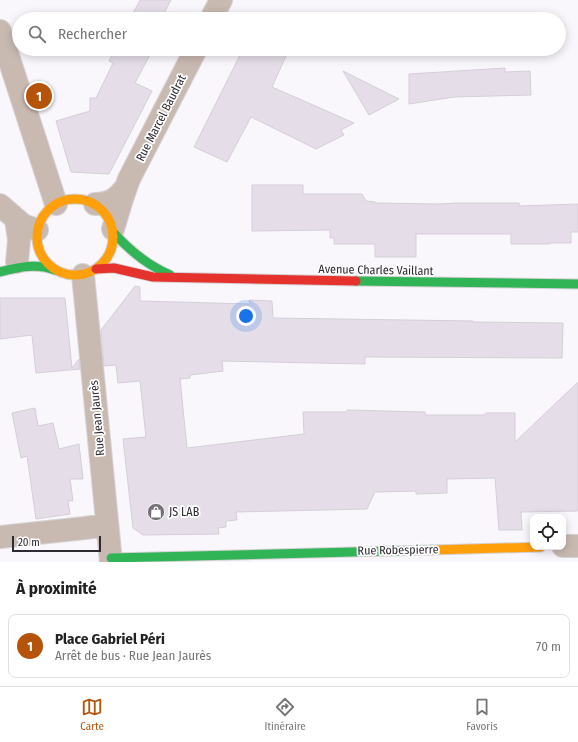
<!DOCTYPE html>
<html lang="fr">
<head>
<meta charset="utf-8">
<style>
	body { margin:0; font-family:"Fira Sans Condensed",sans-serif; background:#f6f6f6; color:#222 }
	.controls { position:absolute; right:12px; bottom:12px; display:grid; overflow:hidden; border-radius:8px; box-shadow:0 2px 10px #0003 }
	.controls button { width:36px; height:36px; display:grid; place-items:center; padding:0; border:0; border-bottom:1px solid #e0e0e0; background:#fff; color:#222; font:20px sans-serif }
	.scale { position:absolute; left:12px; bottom:10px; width:89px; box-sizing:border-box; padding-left:4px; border:2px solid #2f2932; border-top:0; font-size:11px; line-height:14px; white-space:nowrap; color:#2f2932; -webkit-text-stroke:3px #fff; paint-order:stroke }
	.you { position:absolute; left:246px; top:316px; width:14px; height:14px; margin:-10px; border:3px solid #fff; border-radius:50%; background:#1a73e8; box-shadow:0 0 0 6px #1a73e833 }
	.badge { display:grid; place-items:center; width:26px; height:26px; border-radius:50%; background:#b45309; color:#fff; font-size:13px; font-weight:700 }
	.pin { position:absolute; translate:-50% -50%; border:2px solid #fff; box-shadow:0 1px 4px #0006 }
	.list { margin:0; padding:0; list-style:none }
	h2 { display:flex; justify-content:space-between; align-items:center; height:52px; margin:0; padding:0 16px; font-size:17px }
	h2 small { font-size:13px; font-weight:400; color:#767676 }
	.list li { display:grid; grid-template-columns:26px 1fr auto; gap:12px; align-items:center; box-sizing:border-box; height:64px; margin:0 8px 8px; padding:0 8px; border:1px solid #e0e0e0; border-radius:8px }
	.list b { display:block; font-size:15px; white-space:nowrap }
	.list p { margin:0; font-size:13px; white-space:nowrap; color:#767676 }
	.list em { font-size:13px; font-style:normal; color:#767676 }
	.icon { flex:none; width:22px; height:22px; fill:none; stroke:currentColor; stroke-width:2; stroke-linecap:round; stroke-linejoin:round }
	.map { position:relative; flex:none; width:578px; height:562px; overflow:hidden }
	.search { position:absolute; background:#fff; box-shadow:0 2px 10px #0003; left:12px; right:12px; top:12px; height:44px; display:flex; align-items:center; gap:10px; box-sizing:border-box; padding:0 14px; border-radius:22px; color:#767676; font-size:15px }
	.sheet { height:124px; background:#fff }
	nav { display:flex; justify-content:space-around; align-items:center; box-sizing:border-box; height:56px; border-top:1px solid #e0e0e0; background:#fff; font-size:11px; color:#767676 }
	nav a { display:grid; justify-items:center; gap:2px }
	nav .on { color:#b45309 }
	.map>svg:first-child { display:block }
	.building { fill:#e5dee9; stroke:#d4cfd7 }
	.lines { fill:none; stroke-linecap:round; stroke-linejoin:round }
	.street-casing { stroke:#d5d2d7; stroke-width:24 }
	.fast-casing { stroke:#d5d2d7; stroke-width:11 }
	.slow-casing { stroke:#d5d2d7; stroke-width:11 }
	.jam-casing { stroke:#d5d2d7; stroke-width:11 }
	.street { stroke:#c9bab1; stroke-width:22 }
	.fast { stroke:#30b455; stroke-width:9 }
	.slow { stroke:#ff9f0a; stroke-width:9 }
	.jam { stroke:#e5322d; stroke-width:9 }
	.labels { text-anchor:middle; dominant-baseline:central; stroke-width:3.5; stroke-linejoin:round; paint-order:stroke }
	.street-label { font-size:12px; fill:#2f2932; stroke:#fff }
	.poi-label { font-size:12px; fill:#2f2932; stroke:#fff; text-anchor:start }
</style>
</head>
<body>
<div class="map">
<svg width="578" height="562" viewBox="0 0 578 562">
	<rect width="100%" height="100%" fill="#f9f6fc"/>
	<!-- building -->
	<path class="building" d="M140 0H171L161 19H130Z
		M115 49H153L135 83 152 91 109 174 71 172 56 121 90 111V98H96L113 63 109 61Z
		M243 49H271L286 56 272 87 354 123 341 130 344 135 316 149 251 117 227 162 194 147Z
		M505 68V72L530 71 531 95 454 97 409 104V74Z
		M343 71 399 99 369 115Z
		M252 185H303V194H362L366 201 375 202V203L438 204 457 203H519V206L578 204V232H571V243H550V244H511V234H416V257H375V244H334V238H330V230L252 231Z
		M135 286 140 287V301L250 304 249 300 272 301 273 318 473 321V322L563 323 562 358 365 357V364L222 361 223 371 190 375V378L180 379 187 448 304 434 303 412H347V410L425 412V415H485L486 413H515V442L578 382V511L521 512 522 530H499L495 478 447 479V493L416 494V491L375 492 367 509 236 512 237 520 226 521V527L218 528 219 534 143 535 133 528 123 439 146 437 140 381 118 383 116 365 104 366 101 330Z
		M0 298H65L72 368 79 359 80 369 36 373 32 335 0 339Z
		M35 408 38 426 53 423 59 449 79 444 83 479H70L73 501H68L70 514 36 519 27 456 21 458 12 413Z"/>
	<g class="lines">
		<defs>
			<path id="street" d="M211 19 221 0
				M0 31 56 204
				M95 204C110 204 117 199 126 187
				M0 205 23 225 37 230
				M16 219 19 240 17 262
				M113 229 122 199 129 179 196 49
				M83 275 111 562
				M0 537 85 528 107 525
				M563 546H578"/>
			<path id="fast" d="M113 232C129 250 147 265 170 275
				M0 272C19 267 36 263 55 270
				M356 281 578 284
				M111 558 432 550"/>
			<path id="slow" d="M37 237a38 38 0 1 1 76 0a38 38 0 1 1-76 0Z
				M432 550 541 547"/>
			<path id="jam" d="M96 269 114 268 153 277 356 281"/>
		</defs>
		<!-- street casing -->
		<use href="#street" class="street-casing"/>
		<!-- fast casing -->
		<use href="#fast" class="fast-casing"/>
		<!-- slow casing -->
		<use href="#slow" class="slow-casing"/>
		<!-- jam casing -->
		<use href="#jam" class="jam-casing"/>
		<!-- street -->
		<use href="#street" class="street"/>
		<!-- fast -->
		<use href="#fast" class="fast"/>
		<!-- slow -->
		<use href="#slow" class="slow"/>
		<!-- jam -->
		<use href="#jam" class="jam"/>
	</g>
	<!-- icons -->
	<defs>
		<symbol id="shop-disc" viewBox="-11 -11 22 22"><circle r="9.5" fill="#767179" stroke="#fff"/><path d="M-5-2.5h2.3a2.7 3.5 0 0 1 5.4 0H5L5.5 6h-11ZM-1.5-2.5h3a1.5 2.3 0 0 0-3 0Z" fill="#fff"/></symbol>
	</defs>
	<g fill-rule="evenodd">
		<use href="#shop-disc" x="146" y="502" width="20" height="20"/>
	</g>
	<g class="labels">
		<!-- street labels -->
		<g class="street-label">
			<text transform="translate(161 118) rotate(-63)">Rue Marcel Baudrat</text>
			<text transform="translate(376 270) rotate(1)">Avenue Charles Vaillant</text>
			<text transform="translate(97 418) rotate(-95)">Rue Jean Jaurès</text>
			<text transform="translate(398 550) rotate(-1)">Rue Robespierre</text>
		</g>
		<!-- poi labels -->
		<g class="poi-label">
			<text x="169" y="512">JS LAB</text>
		</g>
	</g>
</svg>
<div class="controls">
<button><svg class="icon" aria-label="locate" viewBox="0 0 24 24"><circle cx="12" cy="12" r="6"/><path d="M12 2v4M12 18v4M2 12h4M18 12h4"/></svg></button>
</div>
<div class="scale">20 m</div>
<div class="you"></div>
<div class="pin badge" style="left:39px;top:96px">1</div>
<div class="search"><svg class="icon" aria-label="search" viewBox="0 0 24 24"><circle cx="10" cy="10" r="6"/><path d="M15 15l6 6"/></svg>Rechercher</div>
</div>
<section class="sheet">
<h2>À proximité<small></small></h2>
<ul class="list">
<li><span class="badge">1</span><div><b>Place Gabriel Péri</b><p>Arrêt de bus · Rue Jean Jaurès</p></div><em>70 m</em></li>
</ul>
</section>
<nav>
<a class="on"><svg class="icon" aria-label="map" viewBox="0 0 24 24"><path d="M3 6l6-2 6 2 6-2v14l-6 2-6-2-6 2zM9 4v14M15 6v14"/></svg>Carte</a>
<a><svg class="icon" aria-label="directions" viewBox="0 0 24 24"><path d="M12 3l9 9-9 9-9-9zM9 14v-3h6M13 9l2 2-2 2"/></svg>Itinéraire</a>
<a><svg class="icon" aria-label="saved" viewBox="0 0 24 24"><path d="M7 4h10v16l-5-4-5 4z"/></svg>Favoris</a>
</nav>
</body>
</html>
